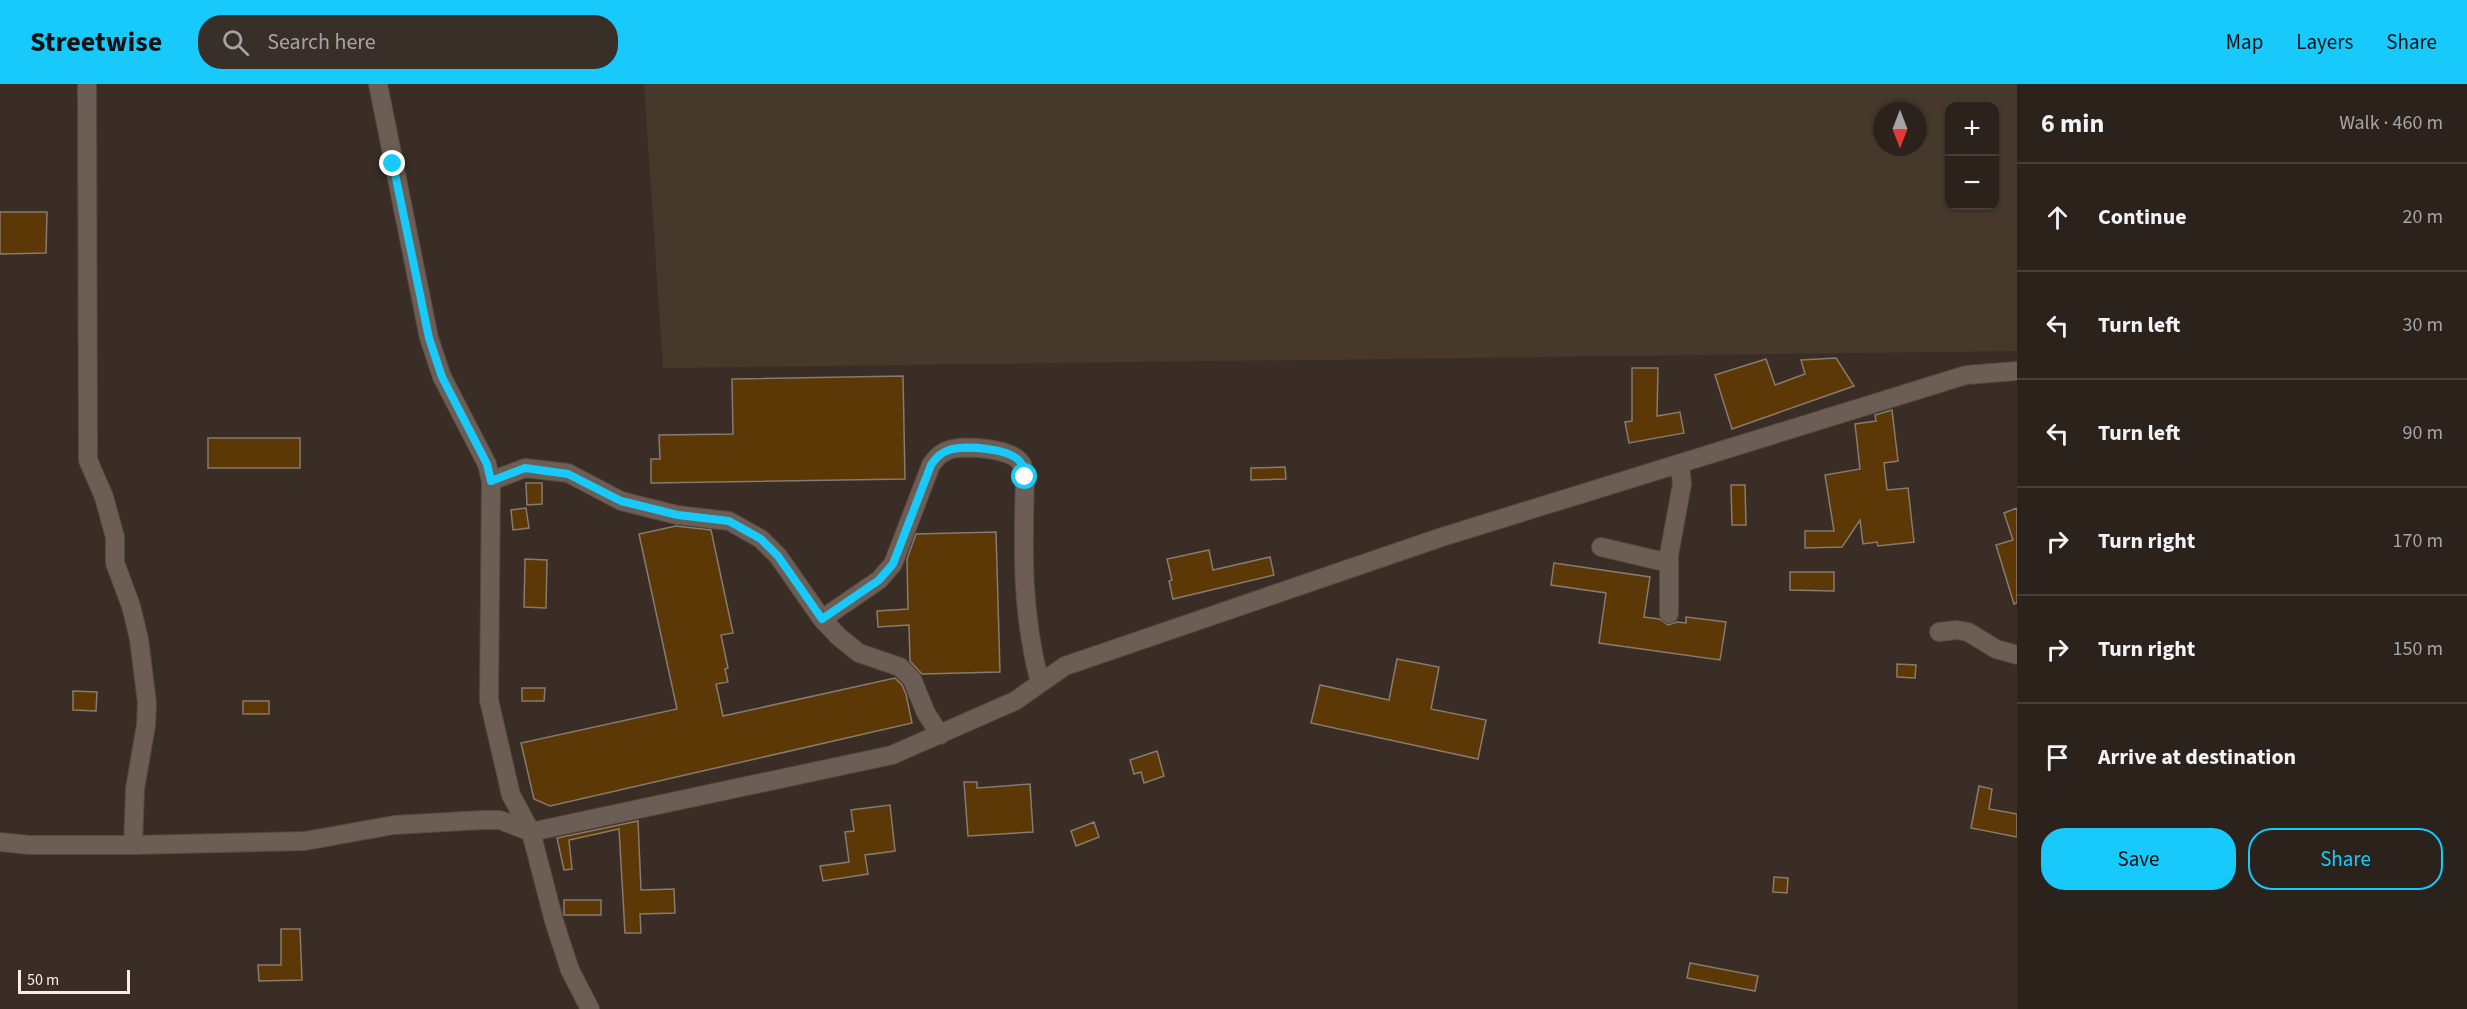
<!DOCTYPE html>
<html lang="en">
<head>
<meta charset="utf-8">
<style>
	body { margin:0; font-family:"Source Sans 3",sans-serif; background:#382f29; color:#f1f3f6 }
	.controls { position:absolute; right:18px; top:18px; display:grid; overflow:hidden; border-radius:12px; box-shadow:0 2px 4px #0004 }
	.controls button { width:54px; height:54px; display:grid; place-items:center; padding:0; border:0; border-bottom:2px solid #483f3b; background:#2c221c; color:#f1f3f6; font:30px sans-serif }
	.compass { position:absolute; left:1873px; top:18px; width:54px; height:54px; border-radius:50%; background:#2c221c; box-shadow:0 2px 4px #0004; rotate:180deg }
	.scale { position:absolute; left:18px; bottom:15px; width:112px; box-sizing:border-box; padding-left:6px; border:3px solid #f7eee9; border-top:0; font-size:16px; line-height:21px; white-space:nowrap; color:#f7eee9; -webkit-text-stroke:4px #3a2d25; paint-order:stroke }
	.stop { position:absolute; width:18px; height:18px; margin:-14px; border:4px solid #18cafc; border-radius:50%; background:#fff }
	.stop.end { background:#18cafc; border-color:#fff; box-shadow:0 2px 6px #0008 }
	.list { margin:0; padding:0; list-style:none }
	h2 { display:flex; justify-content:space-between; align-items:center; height:78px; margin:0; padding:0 24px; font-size:26px }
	h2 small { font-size:20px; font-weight:400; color:#a6a4a3 }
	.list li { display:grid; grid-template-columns:39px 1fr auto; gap:18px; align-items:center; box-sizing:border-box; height:108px; padding:0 24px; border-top:2px solid #483f3b }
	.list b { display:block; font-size:22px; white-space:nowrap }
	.list em { font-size:20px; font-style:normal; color:#a6a4a3 }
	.actions { display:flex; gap:12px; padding:18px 24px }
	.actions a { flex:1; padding:14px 0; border:2px solid #18cafc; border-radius:24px; text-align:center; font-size:21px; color:#18cafc }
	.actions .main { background:#18cafc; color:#111 }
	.icon { flex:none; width:33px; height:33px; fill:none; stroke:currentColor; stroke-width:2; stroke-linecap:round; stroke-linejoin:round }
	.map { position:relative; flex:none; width:2017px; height:925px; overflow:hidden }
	header { display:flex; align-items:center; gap:36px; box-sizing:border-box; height:84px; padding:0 30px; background:#18cafc; color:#111 }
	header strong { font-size:28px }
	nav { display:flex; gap:33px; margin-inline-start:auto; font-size:21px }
	.search { width:420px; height:54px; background:#382f29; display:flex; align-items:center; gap:15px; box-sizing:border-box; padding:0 21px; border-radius:24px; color:#a6a4a3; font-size:22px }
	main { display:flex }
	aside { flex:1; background:#2c221c }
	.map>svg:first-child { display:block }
	.education { fill:#47382c; fill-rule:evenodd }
	.building { fill:#5d3807; stroke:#877a6e; stroke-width:1.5 }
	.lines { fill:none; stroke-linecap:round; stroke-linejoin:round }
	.minor-casing { stroke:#544942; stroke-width:20 }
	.minor { stroke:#6d5e55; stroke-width:18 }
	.route { stroke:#18cafc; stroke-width:8 }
</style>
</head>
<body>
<header>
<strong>Streetwise</strong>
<div class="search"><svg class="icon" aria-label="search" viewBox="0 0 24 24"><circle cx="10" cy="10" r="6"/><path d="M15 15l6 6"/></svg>Search here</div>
<nav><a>Map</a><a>Layers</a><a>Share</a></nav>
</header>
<main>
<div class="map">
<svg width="2017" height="925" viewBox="0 0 2017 925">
	<rect width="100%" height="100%" fill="#3a2d25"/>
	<!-- education -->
	<path class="education" d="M644 0H2017V267L663 284ZM1950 22H1994V122H1950ZM1882 27H1918V63H1882Z"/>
	<!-- building -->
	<path class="building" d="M0 128H47L46 169 0 170Z
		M1836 274 1854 302 1732 345 1715 291 1766 275 1775 301 1805 290 1801 276Z
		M1632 284H1658L1657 332 1680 328 1684 349 1629 359 1625 338 1632 337Z
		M903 292 905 395 651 399V375H660L659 351 733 350 732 295Z
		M1892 326 1898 377 1884 379 1887 406 1908 404 1914 458 1878 462 1877 458 1863 460 1860 436 1842 463 1805 464V447H1834L1825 391 1860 385 1855 340 1876 337 1875 331Z
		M208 354H300V384H208Z
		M1285 383 1286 395 1251 396V384Z
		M526 399H542V420L527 421Z
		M1731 401H1745L1746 441H1732Z
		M526 424 529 444 513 446 511 426Z
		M2017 424V519L2014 520 1996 461 2013 456 2004 429Z
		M676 442 711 446 733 549 721 551 728 584 725 585 728 598 716 600 723 632 895 594 902 601 906 610 912 639 550 722 534 715 521 659 677 625 639 450Z
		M996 448 1000 588 922 590 910 577 909 541 878 543 877 527 908 525 907 475 916 450Z
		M1209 466 1213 486 1270 473 1274 491 1173 515 1169 497 1172 496 1167 475Z
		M525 475 547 476 546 524 524 523Z
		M1554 479 1650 493 1644 533 1659 535 1668 541 1677 538 1686 539V533L1726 538 1720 576 1599 559 1606 509 1551 501Z
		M1790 488H1834V507L1790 506Z
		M1397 575 1439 583 1431 625 1486 636 1478 675 1311 639 1320 601 1389 616Z
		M1897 580 1916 581 1915 594 1897 593Z
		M522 604H545L544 617H522Z
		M73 607 97 608 96 627 73 626Z
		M243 617H269V630H243Z
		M1157 667 1164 692 1144 699 1141 688 1134 690 1130 676Z
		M964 698H977V704L1030 700 1033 748 968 752Z
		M1979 702 1992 705 1989 725 2017 730V753L1971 744Z
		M890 721 895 767 865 771 868 790 823 797 820 782 849 778 845 748 854 747 851 726Z
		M638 737 641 806 674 805 675 829 640 830 641 849H625L619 745 569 756 572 785 564 786 557 754Z
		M1094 738 1099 753 1076 762 1071 747Z
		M1774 793 1788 794 1787 809 1773 808Z
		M564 816H601V831H564Z
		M281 845H300L302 896 259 897 258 881H281Z
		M1690 879 1758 892 1755 907 1687 894Z"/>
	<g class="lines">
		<defs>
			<path id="minor" d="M378 0 429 254 442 293 487 380 491 397
				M1601 463 1669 479
				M1669 530V471L1682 400 1680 381
				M822 535 879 496 893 480 931 381C936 374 940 369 949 366 964 361 1012 364 1021 379 1024 382 1024 389 1025 393 1023 465 1021 528 1040 599
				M1939 548 1957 546 1968 548 1996 565 2017 571
				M940 651 926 629 912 595 900 583 859 569 839 553 822 535 778 472 761 455 729 437 677 431 621 417 568 389 525 384 491 397 489 616 511 711 531 748 892 671 1015 617 1065 582 1442 453 1966 291 2017 287
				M0 758 29 761H133L135 705 146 641 147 619 139 555 131 522 115 479V453L104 413 88 376 87 0
				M133 761 305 757 394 741 482 736H500L531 748 554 837 570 886 590 925"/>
		</defs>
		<!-- minor casing -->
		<use href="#minor" class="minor-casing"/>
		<!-- minor -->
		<use href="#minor" class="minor"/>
	</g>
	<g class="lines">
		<!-- route -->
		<path class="route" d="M393 80 429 254 442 293 487 380 491 397 525 384 568 390 621 417 678 431 729 437 761 455 778 472 822 535 879 496 893 480 931 381C936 374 940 369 949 366 964 361 1012 364 1021 379 1024 382 1024 389 1025 393"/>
	</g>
</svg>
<div class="controls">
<button>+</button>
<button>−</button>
</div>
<svg class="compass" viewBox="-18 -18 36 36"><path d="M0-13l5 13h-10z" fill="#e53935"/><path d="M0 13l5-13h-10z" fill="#a6a4a3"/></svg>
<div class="scale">50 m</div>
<div class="stop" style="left:1025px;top:393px"></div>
<div class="stop end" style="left:393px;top:80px"></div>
</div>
<aside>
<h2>6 min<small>Walk · 460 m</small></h2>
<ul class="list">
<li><svg class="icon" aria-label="ahead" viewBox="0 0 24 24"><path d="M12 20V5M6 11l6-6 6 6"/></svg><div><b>Continue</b></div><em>20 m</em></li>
<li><svg class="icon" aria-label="left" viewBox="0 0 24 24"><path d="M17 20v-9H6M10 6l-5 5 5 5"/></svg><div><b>Turn left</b></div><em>30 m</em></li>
<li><svg class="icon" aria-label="left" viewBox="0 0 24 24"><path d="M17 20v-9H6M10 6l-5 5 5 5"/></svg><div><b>Turn left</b></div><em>90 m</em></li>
<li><svg class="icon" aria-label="right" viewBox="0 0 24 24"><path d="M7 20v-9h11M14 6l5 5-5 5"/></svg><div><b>Turn right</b></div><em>170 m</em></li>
<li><svg class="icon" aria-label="right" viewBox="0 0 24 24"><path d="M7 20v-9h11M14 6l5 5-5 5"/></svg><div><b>Turn right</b></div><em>150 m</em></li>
<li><svg class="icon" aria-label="arrive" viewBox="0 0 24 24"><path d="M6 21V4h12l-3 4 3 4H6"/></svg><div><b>Arrive at destination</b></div></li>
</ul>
<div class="actions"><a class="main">Save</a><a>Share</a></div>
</aside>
</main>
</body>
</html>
